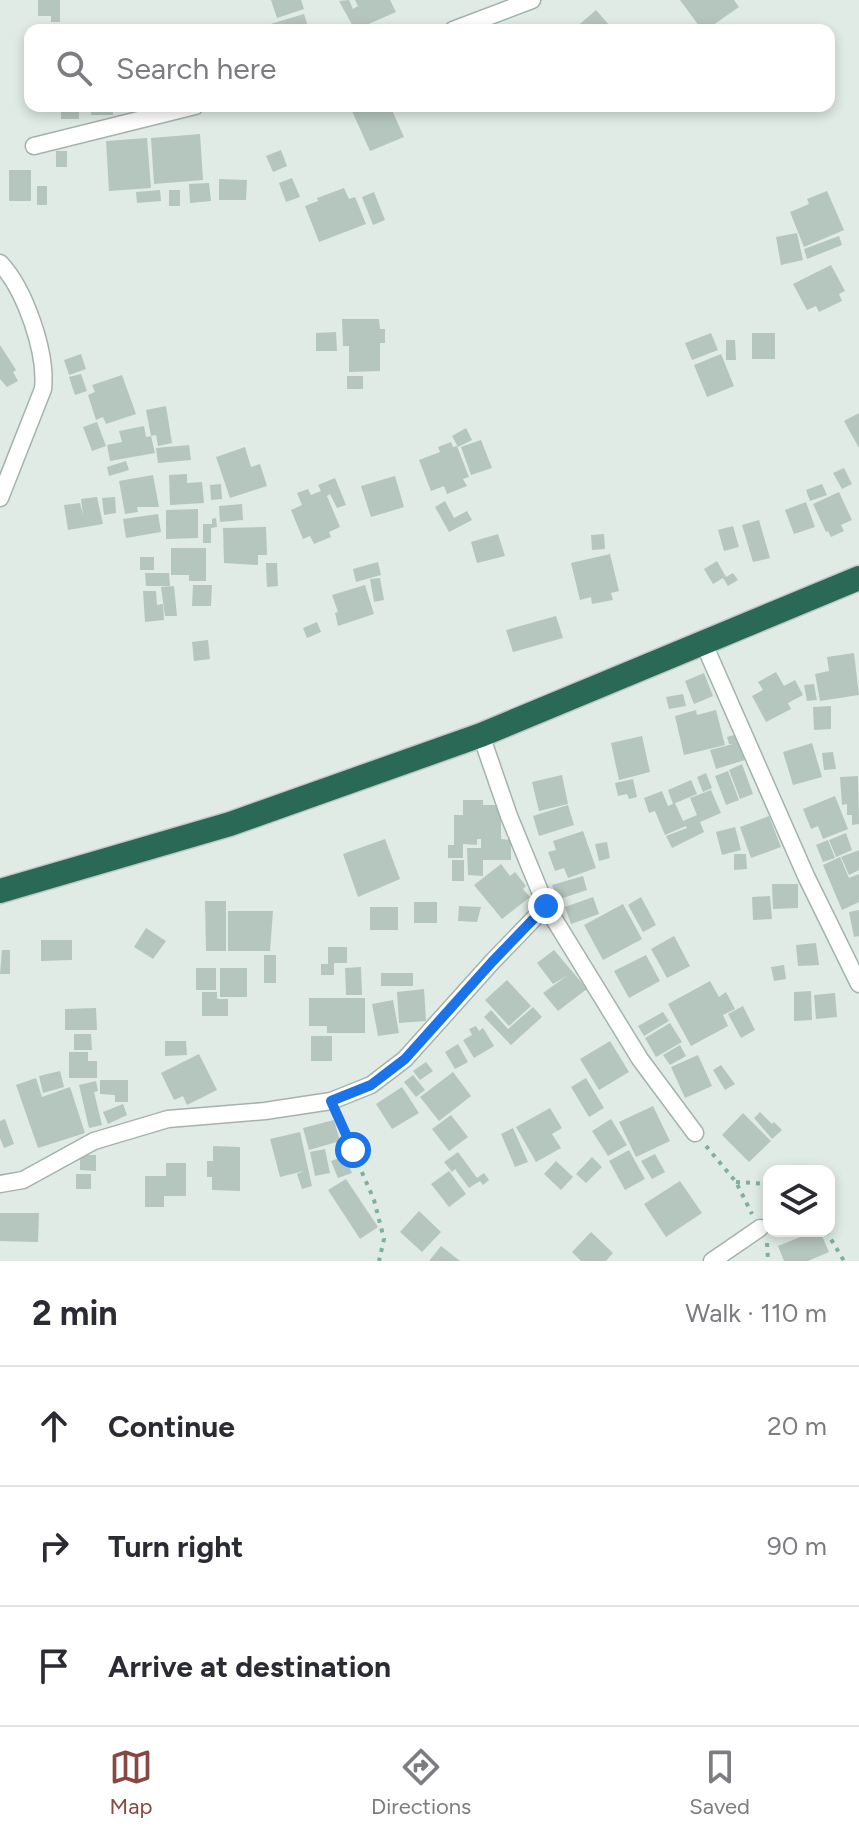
<!DOCTYPE html>
<html lang="en">
<head>
<meta charset="utf-8">
<style>
	body { margin:0; font-family:Figtree,sans-serif; background:#f2f2f3; color:#2b2b33 }
	.controls { position:absolute; right:24px; bottom:24px; display:grid; overflow:hidden; border-radius:16px; box-shadow:0 4px 12px #0003 }
	.controls button { width:72px; height:72px; display:grid; place-items:center; padding:0; border:0; border-bottom:2px solid #e1e1e2; background:#fff; color:#2b2b33; font:40px sans-serif }
	.stop { position:absolute; width:24px; height:24px; margin:-18px; border:6px solid #1a73e8; border-radius:50%; background:#fff }
	.stop.end { background:#1a73e8; border-color:#fff; box-shadow:0 2px 8px #0008 }
	.list { margin:0; padding:0; list-style:none }
	h2 { display:flex; justify-content:space-between; align-items:center; height:104px; margin:0; padding:0 32px; font-size:34px }
	h2 small { font-size:26px; font-weight:400; color:#7c7c81 }
	.list li { display:grid; grid-template-columns:52px 1fr auto; gap:24px; align-items:center; box-sizing:border-box; height:120px; padding:0 32px; border-top:2px solid #e1e1e2 }
	.list b { display:block; font-size:30px; white-space:nowrap }
	.list em { font-size:26px; font-style:normal; color:#7c7c81 }
	.icon { flex:none; width:44px; height:44px; fill:none; stroke:currentColor; stroke-width:2; stroke-linecap:round; stroke-linejoin:round }
	.map { position:relative; flex:none; width:859px; height:1261px; overflow:hidden }
	.search { position:absolute; background:#fff; box-shadow:0 4px 12px #0003; left:24px; right:24px; top:24px; height:88px; display:flex; align-items:center; gap:20px; box-sizing:border-box; padding:0 28px; border-radius:16px; color:#7c7c81; font-size:30px }
	.sheet { height:464px; background:#fff }
	nav { display:flex; justify-content:space-around; align-items:center; box-sizing:border-box; height:112px; border-top:2px solid #e1e1e2; background:#fff; font-size:22px; color:#7c7c81 }
	nav a { display:grid; justify-items:center; gap:4px }
	nav .on { color:#864841 }
	.map>svg:first-child { display:block }
	.building { fill:#b5c6be }
	.lines { fill:none; stroke-linecap:round; stroke-linejoin:round }
	.street-casing { stroke:#a3b3ac; stroke-width:19 }
	.highway-casing { stroke:#c1c8c6; stroke-width:27 }
	.path { stroke:#7fb09c; stroke-width:4; stroke-dasharray:4 6; stroke-linecap:butt }
	.street { stroke:#fff; stroke-width:16 }
	.highway { stroke:#2b6957; stroke-width:24 }
	.route { stroke:#1a73e8; stroke-width:10 }
</style>
</head>
<body>
<div class="map">
<svg width="859" height="1261" viewBox="0 0 859 1261">
	<rect width="100%" height="100%" fill="#e0ebe5"/>
	<!-- building -->
	<path class="building" d="M38 0H60V22H51V16H38Z
		M271 0H301L304 9 277 18Z
		M349 0 353 9 358 6 355 0H390L396 12 355 30 339 1Z
		M680 0H734L739 7 706 30H702Z
		M596 10 610 26 606 30H573Z
		M304 14 309 30H266L264 26Z
		M61 106H79V119H61Z
		M91 106H117V110H113V115H91Z
		M358 106H390L404 137 370 151 351 109Z
		M200 134 203 180 154 184 151 138Z
		M147 138 151 188 109 191 106 141Z
		M281 150 287 166 273 172 266 156Z
		M56 151H67V167H56Z
		M9 170H31V201H9Z
		M292 178 300 197 286 202 279 183Z
		M219 179 247 180 246 200H219Z
		M209 183 211 201 190 203 189 184Z
		M37 186H47V205H37Z
		M344 188 349 199 355 197 366 224 319 242 305 206 318 201 317 198Z
		M160 190 161 201 137 203 136 192Z
		M169 190H180V206H169Z
		M827 191 844 230 804 247 790 212 809 204 807 199Z
		M374 192 385 220 373 225 362 197Z
		M797 233 803 260 781 265 776 237Z
		M839 236 842 245 807 259 804 249Z
		M831 265 845 291 839 294 842 301 819 312 816 306 807 310 793 284Z
		M342 319H379L380 329H385V343H380V371L349 372V346H343Z
		M336 332 337 351H316V333Z
		M711 333 718 350 692 360 685 343Z
		M752 333H775V359H752Z
		M726 340H735L736 360H726Z
		M0 345 16 370 13 372 18 381 7 387 0 379Z
		M81 354 86 369 69 375 64 360Z
		M721 354 734 386 707 397 694 365Z
		M81 374 87 391 75 395 69 377Z
		M122 375 136 414 106 424 103 417 96 420 88 395 95 392 92 385Z
		M347 376H363V389H347Z
		M166 406 172 443 158 446 156 435 151 436 146 410Z
		M859 413V448L844 421Z
		M97 422 106 446 92 451 83 427Z
		M144 426 146 437 151 436 155 453 110 461 107 445 122 442 119 431Z
		M466 428 472 440 458 447 452 436Z
		M481 440 492 468 471 475 461 447Z
		M451 442 453 447 457 446 469 477 463 479 467 486 447 494 444 486 431 491 419 460 440 452 438 447Z
		M189 445 191 460 158 463 156 448Z
		M245 447 251 467 260 464 267 486 230 498 216 457Z
		M126 461 129 470 109 476 107 467Z
		M844 468 852 484 842 489 833 473Z
		M187 474V483L202 482 204 503 170 505 169 475Z
		M153 475 159 507H137L138 512 125 514 119 481Z
		M395 476 404 507 371 517 361 486Z
		M335 478 346 505 337 508 330 494 327 496 340 527 329 532 331 537 314 544 310 536 303 539 291 510 302 505 297 493 308 489 311 495 321 491 318 485Z
		M221 484 222 499 211 500 210 485Z
		M822 484 827 495 810 501 806 490Z
		M839 492 852 520 841 525 844 531 831 537 828 531 826 532 813 504Z
		M97 497 103 524 68 530 64 505 80 503 83 515 81 499Z
		M115 497 116 513 104 515 102 498Z
		M445 501 454 518 467 511 472 520 449 532 435 507Z
		M806 502 815 527 794 534 785 510Z
		M242 504 243 520 220 522 219 506Z
		M198 509V538L166 539V510Z
		M158 514 161 532 126 538 123 519Z
		M216 518 217 527 211 528V543H203V524H212V519Z
		M759 520 770 558 753 562 742 525Z
		M733 526 739 547 724 551 718 530Z
		M266 527 267 555H258V565L224 563 223 528Z
		M498 534 505 556 477 563 471 542Z
		M604 534 605 549 592 550 591 535Z
		M171 548H206V581H189V575H171Z
		M610 554 619 591 611 593 613 600 592 604 591 597 580 600 571 563Z
		M140 557H154V570H140Z
		M717 561 726 577 733 573 738 580 728 586 723 578 713 584 704 569Z
		M378 562 381 575 356 582 353 569Z
		M266 563H277L278 586 267 587Z
		M145 573H169L170 586H146Z
		M380 578 384 600 374 602 370 579Z
		M193 585H212L211 606H192Z
		M365 585 374 614 338 626 335 613 338 612 332 595Z
		M174 586 177 616H165L161 587Z
		M143 591H156L157 605 163 604 164 620 145 622Z
		M556 616 563 638 513 652 506 630Z
		M317 622 321 632 307 638 303 628Z
		M208 640 210 659 194 661 192 642Z
		M854 653 859 695 820 701 815 674 829 671 827 657Z
		M776 672 784 686 795 680 803 695 788 703 791 709 766 722 752 696 763 690 758 682Z
		M704 673 713 696 694 704 685 681Z
		M814 684 817 700 807 701 804 685Z
		M683 694 686 706 669 709 666 697Z
		M831 706V729L814 730 813 707Z
		M696 710 697 715 716 710 725 745 684 755 675 716Z
		M738 734 745 760 716 769 710 750 733 744H729L727 737Z
		M642 736 650 772 619 780 611 743Z
		M812 743 822 777 793 785 783 752Z
		M833 752 836 769 824 770 822 753Z
		M742 764 753 794 740 799 729 770Z
		M728 771 739 800 726 805 715 776Z
		M706 773 712 788 703 792 697 777Z
		M562 775 568 804 539 811 532 782Z
		M858 776 859 824 852 825V815H847V804L842 805 840 777Z
		M633 779 637 797 629 799 627 794 618 796 615 783Z
		M691 780 697 794 673 804 668 790Z
		M711 790 721 813 700 822 704 832 672 848 666 836 687 828 686 826 665 835 655 811 649 813 644 798 662 791 668 806 675 803 683 821 697 815 690 798Z
		M835 796 848 829 823 839 818 826 811 829 803 809Z
		M463 800H483V805H501V839L511 840V860H483V876L468 875 467 848H481V839H477V845L463 844V858H448V845H454V815H463Z
		M568 805 574 825 539 836 533 816Z
		M769 816 781 847 751 858 740 827Z
		M735 827 741 850 722 855 716 832Z
		M583 831 596 868 568 878 564 868 555 871 548 852 556 850 553 841Z
		M846 833 852 850 836 857 829 840Z
		M385 839 400 879 358 897 343 854Z
		M828 840 835 858 823 862 816 845Z
		M607 842 610 858 599 861 595 844Z
		M859 850V870L849 875 841 857Z
		M734 854H746L747 869 734 870Z
		M840 857 849 878 859 874V902L842 910 823 865Z
		M452 860H464V881H452Z
		M501 864 510 876 515 872 526 886 523 889 530 897 502 919 474 885Z
		M583 876 587 890 557 900 552 885Z
		M772 884H798V908L773 909Z
		M770 896 772 919 753 920 752 897Z
		M593 897 599 914 571 924 565 907Z
		M641 897 656 925 643 932 628 905Z
		M205 901H226V951H206Z
		M414 902H437V923H414Z
		M623 904 642 939 603 960 584 925Z
		M459 906 481 907 477 922 458 921Z
		M370 907H398V930H370Z
		M859 910V936L854 937 849 912Z
		M228 911H273L270 951H228Z
		M146 928 166 941 153 959 134 947Z
		M674 936 690 966 667 978 651 949Z
		M41 940H72V960L41 961Z
		M816 943 819 965 798 966 796 945Z
		M328 947H347V963H334V975H321V964H328Z
		M2 950H10V974H0Z
		M554 950 587 989 558 1011 543 993 568 975 553 984 537 963Z
		M264 955H276V983H264Z
		M646 955 660 981 629 998 614 971Z
		M784 965 786 979 774 981 771 967Z
		M361 967 362 995H346L345 968Z
		M196 968H216V990H196Z
		M220 968H247V997H220Z
		M381 973H413V986H381Z
		M507 980 531 1006 509 1026 485 1000Z
		M710 981 719 997 726 992 735 1009 723 1015 728 1026 691 1046 668 1004Z
		M424 989 426 1021 399 1023 397 992Z
		M811 991 812 1020 794 1021V992Z
		M202 992H217V999H228V1016H202Z
		M835 993 837 1017 816 1019 814 995Z
		M309 998H365V1033H327V1026H309Z
		M393 1000 399 1033 378 1036 372 1004Z
		M743 1006 755 1030 741 1038 728 1014Z
		M533 1007 542 1017 511 1045 484 1017 491 1010 508 1029Z
		M96 1008 97 1030H65V1009Z
		M663 1012 669 1021 644 1036 638 1026Z
		M670 1023 682 1042 656 1057 645 1038Z
		M476 1026 479 1031 483 1028 494 1046 474 1058 463 1040 472 1035 469 1029Z
		M74 1034H91L92 1050H74Z
		M311 1036H332V1061H311Z
		M165 1041H186L187 1055 165 1056Z
		M610 1041 629 1072 599 1090 580 1059Z
		M458 1044 468 1062 455 1069 445 1052Z
		M680 1045 686 1056 670 1065 663 1055Z
		M69 1052H88V1061H97V1078H69Z
		M199 1054 217 1090 187 1105 183 1096 174 1100 161 1073Z
		M698 1055 712 1086 685 1098 671 1067Z
		M426 1062 433 1071 420 1080 413 1071Z
		M721 1065 735 1084 725 1090 713 1070Z
		M60 1071 64 1087 43 1093 39 1076Z
		M453 1072 471 1096 439 1121 420 1097Z
		M413 1075 425 1090 416 1097 404 1082Z
		M36 1078 42 1097 70 1087 85 1133 38 1148 16 1085Z
		M586 1078 604 1108 589 1117 571 1087Z
		M100 1080H128V1102H115V1095L100 1094Z
		M96 1081 98 1091 94 1092 102 1125 89 1128 79 1085Z
		M402 1087 419 1113 392 1129 376 1104Z
		M123 1104 127 1115 108 1124 103 1112Z
		M653 1106 670 1141 636 1157 619 1122Z
		M550 1108 562 1128 552 1134 561 1148 536 1162 516 1127Z
		M760 1112 772 1124 774 1122 782 1130 772 1139 754 1118Z
		M743 1113 771 1141 749 1162 722 1135Z
		M451 1115 468 1137 449 1151 432 1129Z
		M5 1119 14 1144 4 1148 0 1138V1121Z
		M611 1119 627 1145 608 1156 592 1131Z
		M334 1120 340 1141 309 1150 303 1128Z
		M513 1128 528 1162 515 1167 501 1134Z
		M300 1132 312 1186 302 1189 297 1174 304 1171 280 1177 270 1139Z
		M213 1146 240 1147V1191L212 1190V1177H207V1161H213Z
		M325 1149 330 1173 315 1176 310 1152Z
		M629 1150 645 1179 625 1190 609 1161Z
		M458 1152 477 1178 484 1173 489 1180 483 1185 480 1181 469 1188 455 1169 452 1172 444 1162Z
		M655 1154 665 1172 652 1179 641 1161Z
		M80 1155H96V1171L80 1170Z
		M345 1156 352 1173 338 1178 331 1161Z
		M592 1157 602 1167 586 1183 576 1174Z
		M556 1161 573 1177 561 1190 544 1174Z
		M166 1163H186V1196H164V1207H145V1176H166Z
		M449 1171 466 1194 449 1207 431 1184Z
		M76 1174H91V1189H76Z
		M346 1179 378 1227 360 1239 328 1190Z
		M680 1181 702 1213 666 1237 644 1204Z
		M419 1211 441 1232 422 1252 400 1232Z
		M0 1213H39L38 1242 0 1241Z
		M815 1231H820L829 1252 808 1261H784L778 1246Z
		M591 1232 613 1253 606 1261H581L572 1252Z
		M441 1246 460 1261H429Z"/>
	<g class="lines">
		<defs>
			<path id="street" d="M453 30 532 0
				M34 146 195 106
				M0 263C25 289 47 353 43 389L0 498
				M704 644 806 876 859 984
				M481 735 509 816 546 906 640 1059 695 1133
				M0 1184 23 1180 94 1141 168 1119 265 1111 331 1101 371 1085 405 1059 492 962 546 906
				M712 1261 760 1228"/>
			<path id="highway" d="M0 891 230 824 481 735 859 578"/>
		</defs>
		<!-- street casing -->
		<use href="#street" class="street-casing"/>
		<!-- highway casing -->
		<use href="#highway" class="highway-casing"/>
		<!-- path -->
		<path class="path" d="M338 1117 374 1200 384 1239 379 1261
			M706 1146 736 1182 752 1214
			M736 1182 769 1184
			M826 1231 844 1261
			M767 1243 768 1261"/>
		<!-- street -->
		<use href="#street" class="street"/>
		<!-- highway -->
		<use href="#highway" class="highway"/>
	</g>
	<g class="lines">
		<!-- route -->
		<path class="route" d="M353 1150 331 1101 371 1085 405 1059 492 962 546 906"/>
	</g>
</svg>
<div class="controls">
<button><svg class="icon" aria-label="layers" viewBox="0 0 24 24"><path d="M12 4l9 5-9 5-9-5zM3 14l9 5 9-5"/></svg></button>
</div>
<div class="stop" style="left:353px;top:1150px"></div>
<div class="stop end" style="left:546px;top:906px"></div>
<div class="search"><svg class="icon" aria-label="search" viewBox="0 0 24 24"><circle cx="10" cy="10" r="6"/><path d="M15 15l6 6"/></svg>Search here</div>
</div>
<section class="sheet">
<h2>2 min<small>Walk · 110 m</small></h2>
<ul class="list">
<li><svg class="icon" aria-label="ahead" viewBox="0 0 24 24"><path d="M12 20V5M6 11l6-6 6 6"/></svg><div><b>Continue</b></div><em>20 m</em></li>
<li><svg class="icon" aria-label="right" viewBox="0 0 24 24"><path d="M7 20v-9h11M14 6l5 5-5 5"/></svg><div><b>Turn right</b></div><em>90 m</em></li>
<li><svg class="icon" aria-label="arrive" viewBox="0 0 24 24"><path d="M6 21V4h12l-3 4 3 4H6"/></svg><div><b>Arrive at destination</b></div></li>
</ul>
</section>
<nav>
<a class="on"><svg class="icon" aria-label="map" viewBox="0 0 24 24"><path d="M3 6l6-2 6 2 6-2v14l-6 2-6-2-6 2zM9 4v14M15 6v14"/></svg>Map</a>
<a><svg class="icon" aria-label="directions" viewBox="0 0 24 24"><path d="M12 3l9 9-9 9-9-9zM9 14v-3h6M13 9l2 2-2 2"/></svg>Directions</a>
<a><svg class="icon" aria-label="saved" viewBox="0 0 24 24"><path d="M7 4h10v16l-5-4-5 4z"/></svg>Saved</a>
</nav>
</body>
</html>
